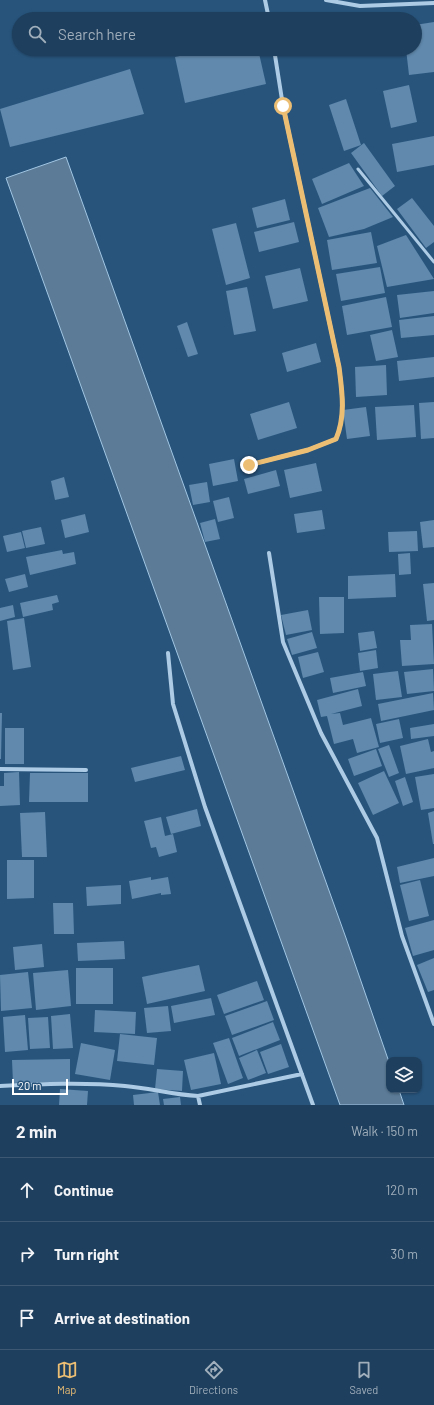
<!DOCTYPE html>
<html lang="en">
<head>
<meta charset="utf-8">
<style>
	body { margin:0; font-family:Barlow,sans-serif; background:#264663; color:#f1f3f6 }
	.controls { position:absolute; right:12px; bottom:12px; display:grid; overflow:hidden; border-radius:8px; box-shadow:0 1px 3px #0004 }
	.controls button { width:36px; height:36px; display:grid; place-items:center; padding:0; border:0; border-bottom:1px solid #3c5872; background:#1e3f5d; color:#f1f3f6; font:20px sans-serif }
	.scale { position:absolute; left:12px; bottom:10px; width:56px; box-sizing:border-box; padding-left:4px; border:2px solid #fff; border-top:0; font-size:11px; line-height:14px; white-space:nowrap; color:#fff; -webkit-text-stroke:3px #28547c; paint-order:stroke }
	.stop { position:absolute; width:12px; height:12px; margin:-9px; border:3px solid #ecbe74; border-radius:50%; background:#fff }
	.stop.end { background:#ecbe74; border-color:#fff; box-shadow:0 1px 4px #0008 }
	.list { margin:0; padding:0; list-style:none }
	h2 { display:flex; justify-content:space-between; align-items:center; height:52px; margin:0; padding:0 16px; font-size:17px }
	h2 small { font-size:13px; font-weight:400; color:#a1afbc }
	.list li { display:grid; grid-template-columns:26px 1fr auto; gap:12px; align-items:center; box-sizing:border-box; height:64px; padding:0 16px; border-top:1px solid #3c5872 }
	.list b { display:block; font-size:15px; white-space:nowrap }
	.list em { font-size:13px; font-style:normal; color:#a1afbc }
	.icon { flex:none; width:22px; height:22px; fill:none; stroke:currentColor; stroke-width:2; stroke-linecap:round; stroke-linejoin:round }
	.map { position:relative; flex:none; width:434px; height:1105px; overflow:hidden }
	.search { position:absolute; background:#1e3f5d; box-shadow:0 1px 3px #0004; left:12px; right:12px; top:12px; height:44px; display:flex; align-items:center; gap:10px; box-sizing:border-box; padding:0 14px; border-radius:22px; color:#a1afbc; font-size:15px }
	.sheet { height:244px; background:#1e3f5d }
	nav { display:flex; justify-content:space-around; align-items:center; box-sizing:border-box; height:56px; border-top:1px solid #3c5872; background:#1e3f5d; font-size:11px; color:#a1afbc }
	nav a { display:grid; justify-items:center; gap:2px }
	nav .on { color:#ecbe74 }
	.map>svg:first-child { display:block }
	.water { fill:#5b7b97; stroke:#a2c7e4 }
	.building { fill:#6089ad }
	.lines { fill:none; stroke-linecap:round; stroke-linejoin:round }
	.lane { stroke:#adcbe4; stroke-width:3 }
	.street { stroke:#adcbe4; stroke-width:4 }
	.route { stroke:#ecbe74; stroke-width:5 }
</style>
</head>
<body>
<div class="map">
<svg width="434" height="1105" viewBox="0 0 434 1105">
	<rect width="100%" height="100%" fill="#28547c"/>
	<!-- water -->
	<path class="water" d="M66 157 346 938 389 1062V1090H399L404 1105H340L6 178Z"/>
	<!-- building -->
	<path class="building" d="M434 22V72L409 75 406 49H415V25Z
		M212 49H258L266 84 185 103 175 57Z
		M130 69 144 114 10 147 0 109Z
		M409 85 417 122 391 128 383 91Z
		M346 99 361 145 344 151 329 105Z
		M434 136V165L397 172 392 144Z
		M364 143 395 186 382 196 351 153Z
		M349 163 364 186 322 204 312 179Z
		M370 188 393 217 364 229 329 237 318 208Z
		M412 198 434 226V242L426 248 397 209Z
		M285 199 290 220 257 228 252 208Z
		M294 222 299 242 259 252 254 232Z
		M236 223 250 278 226 285 212 229Z
		M371 232 377 263 332 270 327 240Z
		M406 235 434 279 387 287 377 246Z
		M380 267 385 293 341 301 336 274Z
		M300 268 308 301 273 309 265 276Z
		M247 287 256 331 234 335 226 291Z
		M434 291V313L400 318 397 295Z
		M386 297 392 327 347 335 342 306Z
		M434 316V335L401 338 399 320Z
		M187 322 198 354 188 357 177 326Z
		M392 330 398 357 376 361 370 335Z
		M316 343 321 362 287 372 282 353Z
		M434 357V377L399 381 397 361Z
		M386 365 387 395 356 397 355 367Z
		M289 402 297 428 258 440 250 414Z
		M434 402V438L421 439 419 403Z
		M414 405 416 437 377 440 375 407Z
		M366 407 370 436 347 439 343 410Z
		M234 459 238 481 213 486 209 464Z
		M316 463 322 491 290 498 284 470Z
		M276 470 280 486 248 494 244 479Z
		M64 477 69 497 55 500 51 481Z
		M207 482 210 502 193 505 189 485Z
		M229 497 234 518 218 522 213 501Z
		M322 510 325 529 297 533 294 514Z
		M85 514 89 532 65 538 61 520Z
		M215 519 220 539 205 542 200 523Z
		M434 520V547L423 548 420 522Z
		M41 527 45 544 26 548 22 531Z
		M417 531 418 551 389 552 388 532Z
		M21 532 25 548 7 552 3 536Z
		M62 550 63 554 74 552 76 564 30 575 26 557Z
		M410 553 411 574 399 575 398 554Z
		M25 574 28 587 9 592 5 579Z
		M395 574 396 597 348 599V576Z
		M434 583V620L427 621 423 584Z
		M57 595 59 602 52 604 53 610 23 617 20 603Z
		M319 597H344V633L320 634Z
		M13 605 15 617 0 621V608Z
		M308 610 312 630 286 635 281 615Z
		M24 618 31 667 13 670 7 621Z
		M432 624 434 664 402 666 400 640H411L410 625Z
		M374 631 377 648 360 651 358 633Z
		M312 632 317 648 292 655 287 639Z
		M376 650 378 668 360 671 358 653Z
		M318 652 324 672 303 678 298 657Z
		M433 669 434 691 407 694 404 672Z
		M398 671 402 697 376 700 373 674Z
		M363 672 366 686 333 693 330 678Z
		M358 689 362 706 331 714 340 713 343 725 371 718 379 747 357 753 353 739 334 744 327 716 321 717 317 700Z
		M433 693 434 710 381 721 378 704Z
		M0 713H2L1 759H0Z
		M399 719 403 738 380 743 376 724Z
		M434 724V736L411 739 410 728Z
		M5 728H24V764H5Z
		M428 739 431 752 434 751V768L406 774 400 746Z
		M389 745 399 773 389 777 378 749Z
		M376 749 382 766 354 776 348 759Z
		M181 756 185 770 135 782 131 768Z
		M384 771 399 803 373 815 358 783Z
		M19 772 20 805 0 806V786H4V773Z
		M30 773H88V802H29Z
		M434 774V808L421 810 415 777Z
		M405 777 413 802 403 806 395 781Z
		M197 809 201 826 171 834 166 817Z
		M434 811V844H433L428 813Z
		M45 812 47 857H22L20 813Z
		M161 817 165 836 173 834 177 852 159 857 156 847 151 848 144 821Z
		M434 858V876L400 883 397 867Z
		M7 860H34V898L7 899Z
		M151 877V880L168 877 171 894 161 895V893L132 899 129 881Z
		M420 880 429 916 409 921 400 885Z
		M121 885V904L87 906 86 887Z
		M53 903H73L74 934H54Z
		M434 920V950L413 956 405 928Z
		M124 941 125 959 78 961 77 943Z
		M42 944 44 967 15 970 13 947Z
		M434 958V990L428 992 417 965Z
		M199 965 205 991 147 1004 142 977Z
		M76 968H113V1004H76Z
		M68 970 71 1006 36 1010 33 973Z
		M28 972 32 1008 1 1011 0 975Z
		M257 981 264 1000 224 1014 217 995Z
		M211 998 215 1015 174 1023 171 1006Z
		M267 1001 274 1020 232 1035 225 1016Z
		M168 1006 171 1031 147 1033 144 1008Z
		M95 1010 136 1012 135 1034 94 1032Z
		M70 1014 73 1048 53 1049 51 1016Z
		M25 1015 28 1050 5 1052 3 1017Z
		M48 1017 50 1048 30 1049 28 1018Z
		M273 1022 280 1040 239 1056 232 1038Z
		M120 1034 157 1038 154 1065 117 1061Z
		M229 1038 243 1078 228 1084 213 1043Z
		M81 1043 115 1050 110 1080 75 1074Z
		M281 1044 289 1067 268 1074 260 1052Z
		M257 1050 266 1073 248 1080 239 1058Z
		M214 1053 221 1084 191 1090 184 1060Z
		M70 1059V1082L13 1083 12 1060Z
		M157 1069 183 1071 182 1091 155 1089Z
		M60 1089 88 1091 87 1105H59Z
		M158 1092 160 1105H134L133 1095Z
		M180 1097 181 1105H164L163 1099Z"/>
	<g class="lines">
		<!-- lane -->
		<path class="lane" d="M358 169 434 262"/>
		<!-- street -->
		<path class="street" d="M265 0 269 19
			M326 0 360 6 434 3
			M249 465 308 450 336 439C346 416 342 391 339 367L283 106 274 49
			M269 553 283 642 321 733 377 838 402 936 434 1024
			M168 653 173 704 205 807 313 1105
			M0 769 86 770
			M0 1086C41 1084 84 1082 125 1086 150 1088 173 1095 198 1096L302 1074
			M198 1096 200 1105"/>
	</g>
	<g class="lines">
		<!-- route -->
		<path class="route" d="M249 465 308 450 336 439C346 416 342 391 339 367L283 106"/>
	</g>
</svg>
<div class="controls">
<button><svg class="icon" aria-label="layers" viewBox="0 0 24 24"><path d="M12 4l9 5-9 5-9-5zM3 14l9 5 9-5"/></svg></button>
</div>
<div class="scale">20 m</div>
<div class="stop" style="left:283px;top:106px"></div>
<div class="stop end" style="left:249px;top:465px"></div>
<div class="search"><svg class="icon" aria-label="search" viewBox="0 0 24 24"><circle cx="10" cy="10" r="6"/><path d="M15 15l6 6"/></svg>Search here</div>
</div>
<section class="sheet">
<h2>2 min<small>Walk · 150 m</small></h2>
<ul class="list">
<li><svg class="icon" aria-label="ahead" viewBox="0 0 24 24"><path d="M12 20V5M6 11l6-6 6 6"/></svg><div><b>Continue</b></div><em>120 m</em></li>
<li><svg class="icon" aria-label="right" viewBox="0 0 24 24"><path d="M7 20v-9h11M14 6l5 5-5 5"/></svg><div><b>Turn right</b></div><em>30 m</em></li>
<li><svg class="icon" aria-label="arrive" viewBox="0 0 24 24"><path d="M6 21V4h12l-3 4 3 4H6"/></svg><div><b>Arrive at destination</b></div></li>
</ul>
</section>
<nav>
<a class="on"><svg class="icon" aria-label="map" viewBox="0 0 24 24"><path d="M3 6l6-2 6 2 6-2v14l-6 2-6-2-6 2zM9 4v14M15 6v14"/></svg>Map</a>
<a><svg class="icon" aria-label="directions" viewBox="0 0 24 24"><path d="M12 3l9 9-9 9-9-9zM9 14v-3h6M13 9l2 2-2 2"/></svg>Directions</a>
<a><svg class="icon" aria-label="saved" viewBox="0 0 24 24"><path d="M7 4h10v16l-5-4-5 4z"/></svg>Saved</a>
</nav>
</body>
</html>
